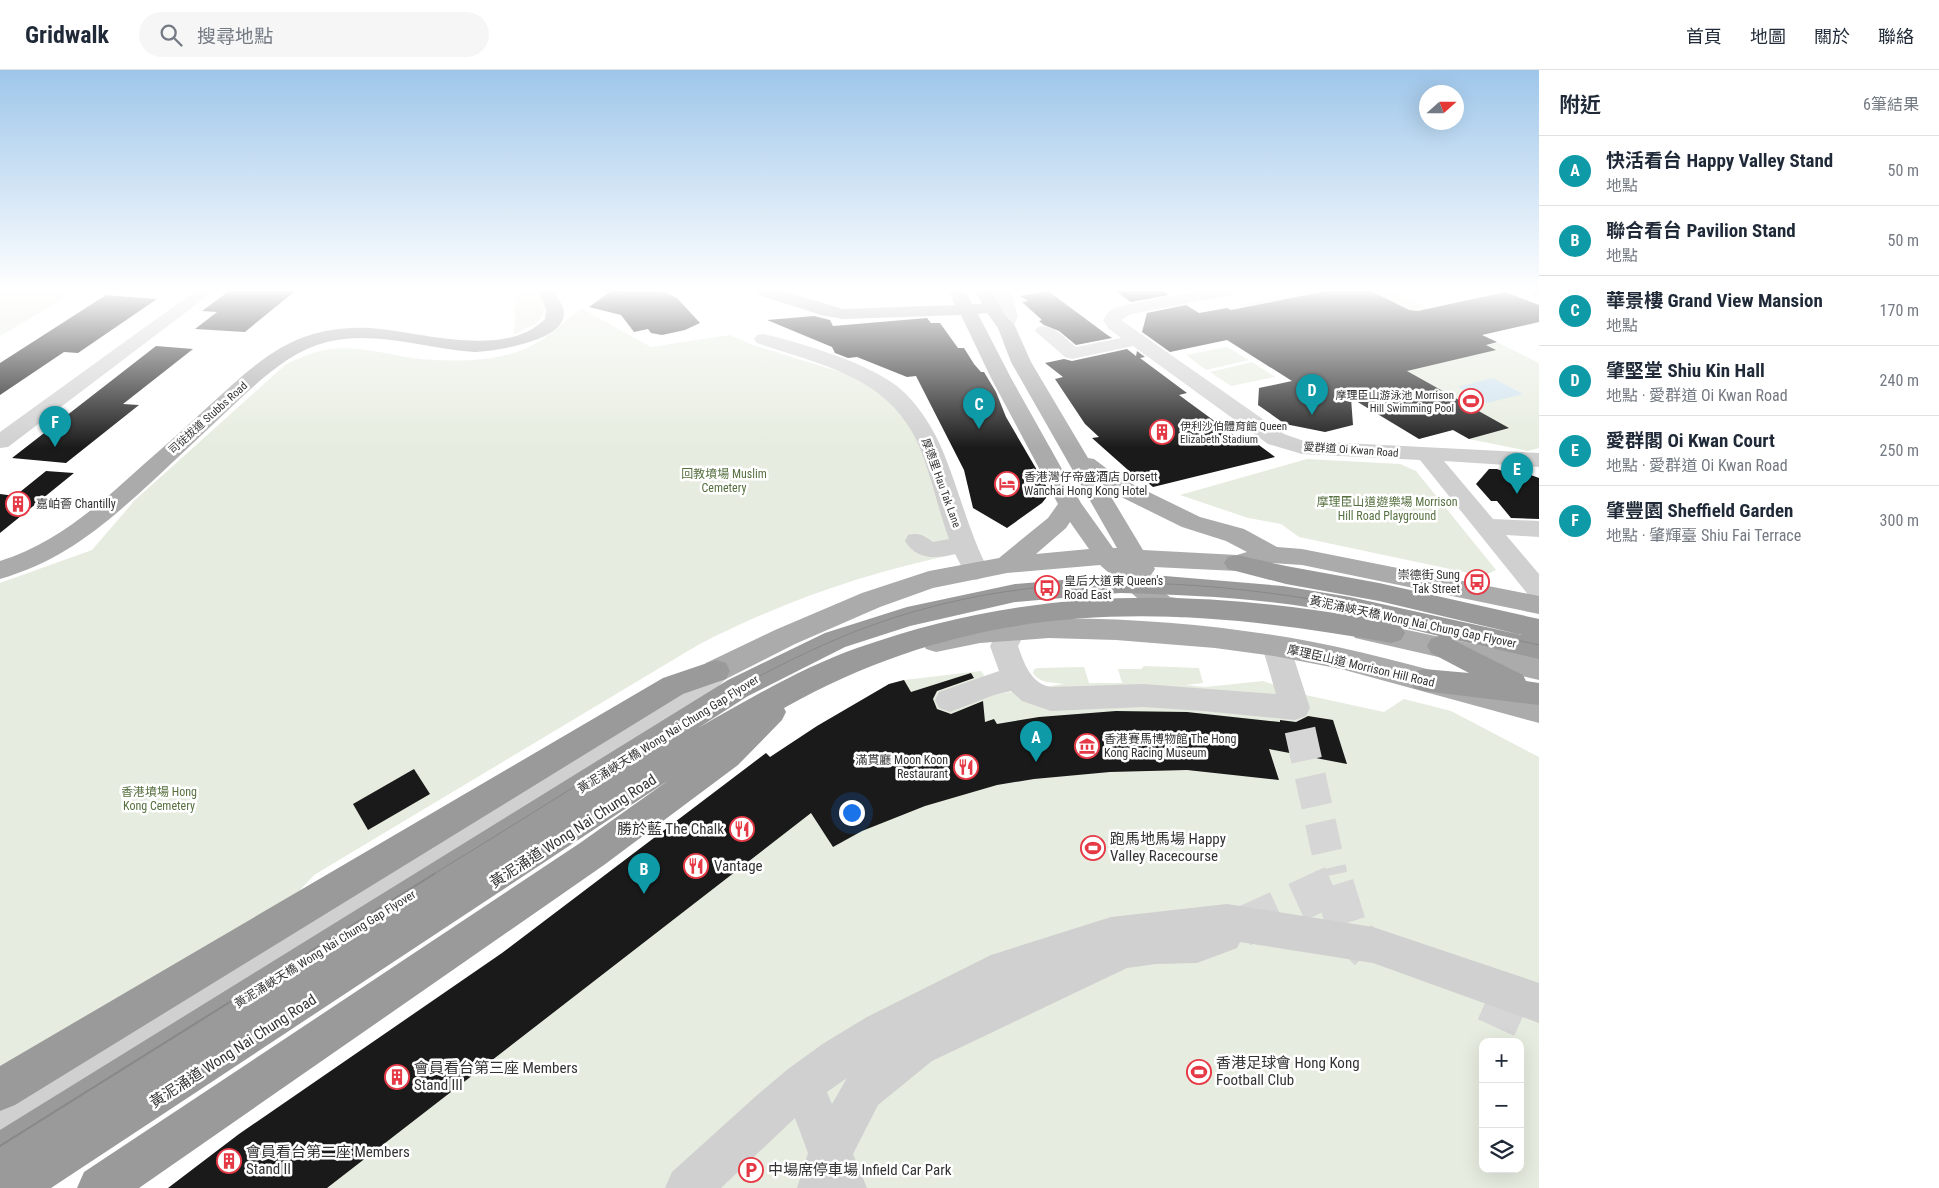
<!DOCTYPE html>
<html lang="zh-TW">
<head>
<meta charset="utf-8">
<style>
	body { margin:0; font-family:"Roboto Condensed","Noto Sans TC",sans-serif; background:#f6f6f7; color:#1f2937 }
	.controls { position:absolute; right:15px; bottom:15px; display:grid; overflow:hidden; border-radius:10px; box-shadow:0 5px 20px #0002 }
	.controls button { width:45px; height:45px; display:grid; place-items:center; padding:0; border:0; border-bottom:1px solid #e0e1e3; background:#fff; color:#1f2937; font:25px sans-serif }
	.compass { position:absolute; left:1419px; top:15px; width:45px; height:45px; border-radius:50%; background:#fff; box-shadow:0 5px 20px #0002; rotate:69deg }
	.you { position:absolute; left:851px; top:742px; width:18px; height:18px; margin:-12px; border:4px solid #fff; border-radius:50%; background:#1a73e8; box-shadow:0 0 0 8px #1a73e833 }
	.badge { display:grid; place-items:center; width:32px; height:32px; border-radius:50%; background:#e63946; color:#fff; font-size:16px; font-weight:700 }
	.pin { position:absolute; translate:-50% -41px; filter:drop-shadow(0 1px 2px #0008) }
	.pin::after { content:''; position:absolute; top:26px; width:18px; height:15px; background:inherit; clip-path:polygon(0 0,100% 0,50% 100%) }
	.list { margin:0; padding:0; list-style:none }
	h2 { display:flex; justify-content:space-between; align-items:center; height:65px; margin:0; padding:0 20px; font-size:21px }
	h2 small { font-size:16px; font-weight:400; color:#747a83 }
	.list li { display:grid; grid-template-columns:32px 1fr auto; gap:15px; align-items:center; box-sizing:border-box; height:70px; padding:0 20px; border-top:1px solid #e0e1e3 }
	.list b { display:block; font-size:19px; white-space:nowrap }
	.list p { margin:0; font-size:16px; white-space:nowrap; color:#747a83 }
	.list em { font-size:16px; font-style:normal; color:#747a83 }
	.icon { flex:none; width:28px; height:28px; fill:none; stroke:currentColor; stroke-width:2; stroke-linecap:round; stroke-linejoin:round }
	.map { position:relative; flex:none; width:1539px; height:1118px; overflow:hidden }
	header { display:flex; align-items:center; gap:30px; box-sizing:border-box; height:70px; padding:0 25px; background:#fff; border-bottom:1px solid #e0e1e3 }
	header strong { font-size:24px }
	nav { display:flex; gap:28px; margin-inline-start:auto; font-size:18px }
	.search { width:350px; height:45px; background:#f6f6f7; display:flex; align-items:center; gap:12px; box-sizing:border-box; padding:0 18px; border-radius:28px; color:#747a83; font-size:19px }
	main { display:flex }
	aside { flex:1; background:#fff }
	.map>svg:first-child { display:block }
	.green { fill:#e6ecdf; fill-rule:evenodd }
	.water { fill:#cfe2ee }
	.building { fill:#1a1a1a }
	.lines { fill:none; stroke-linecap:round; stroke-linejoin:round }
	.minor-tunnel-far1 { stroke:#d6d6d6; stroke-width:31; stroke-dasharray:31 16; stroke-linecap:butt }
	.minor-tunnel { stroke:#d6d6d6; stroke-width:40; stroke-dasharray:40 20; stroke-linecap:butt }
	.minor { fill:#d0d0d0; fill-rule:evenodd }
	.major { fill:#ababab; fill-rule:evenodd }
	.highway { fill:#9a9a9a; fill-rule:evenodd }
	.tram-far1 { stroke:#888; stroke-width:1 }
	.tram { stroke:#888; stroke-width:2 }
	.labels { text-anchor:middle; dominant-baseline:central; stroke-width:5; stroke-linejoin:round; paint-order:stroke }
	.far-poi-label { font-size:11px; fill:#333; stroke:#fff; text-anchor:end }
	.far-street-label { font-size:11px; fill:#333; stroke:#fff }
	.park-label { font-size:12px; fill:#56703f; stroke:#fff }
	.poi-label { font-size:12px; fill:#333; stroke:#fff; text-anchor:start }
	.street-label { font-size:12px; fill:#333; stroke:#fff }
	.near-poi-label { font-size:15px; fill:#333; stroke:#fff; text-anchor:start }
	.near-street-label { font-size:15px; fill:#333; stroke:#fff }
</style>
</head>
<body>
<header>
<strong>Gridwalk</strong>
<div class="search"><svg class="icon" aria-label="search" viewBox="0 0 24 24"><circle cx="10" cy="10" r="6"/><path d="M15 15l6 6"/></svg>搜尋地點</div>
<nav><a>首頁</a><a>地圖</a><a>關於</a><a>聯絡</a></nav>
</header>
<main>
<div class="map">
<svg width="1539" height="1118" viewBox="0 0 1539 1118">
	<rect width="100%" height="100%" fill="#fff"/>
	<!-- green -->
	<path class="green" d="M0 221H77L0 266Z
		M516 221H541L544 242 538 252 514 265Z
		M1304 221H1394L1539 293V378L1528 381 1469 369 1239 235Z
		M581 238 651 277 730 265 753 275 844 303 875 316 897 333 931 399 956 484C865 503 781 532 698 575L314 805 279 843 0 1013V513L92 480 135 430 285 295C300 287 315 281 332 279 360 276 385 284 412 288 447 292 496 293 529 277 549 267 564 252 581 238Z
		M1227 277 1249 290 1206 300 1186 285Z
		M1252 292 1275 307 1231 316 1210 302Z
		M1307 389 1400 394 1416 401 1496 500 1483 506 1299 467 1281 454 1248 448 1180 425Z
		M1144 596 1199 598 1203 613 1186 615 1205 617 1263 611 1301 624 1384 642 1404 629 1451 641 1539 687V1118H170L502 883 771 687 817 656 889 614 904 610 981 601 997 624 1064 614C1053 612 1040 614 1033 603L1034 599 1038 598 1084 597 1089 613H1122L1118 599H1141ZM1483 972H1520V1099H1483Z"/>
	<!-- water -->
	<path class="water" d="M1493 308 1523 324 1487 333 1458 317Z"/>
	<!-- building -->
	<path class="building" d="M229 221H295L245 262 195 259 217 242 202 241Z
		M611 221 665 222 677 228 700 253 685 260 662 265 651 263 648 259 634 262 621 245 589 237Z
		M1048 221 1106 264 1112 268 1076 275 1059 261 1044 255 1039 251 1042 250 1022 232 1028 231 1020 226Z
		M1115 221H1163L1169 225 1131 232Z
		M1327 221H1371L1409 240 1418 241 1505 222 1539 235V252L1482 265 1497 272 1486 275 1496 280 1407 301 1509 358 1469 369 1453 360 1419 369 1351 328 1353 355 1325 362 1285 354 1258 335 1259 318 1292 311 1227 270 1170 282 1142 262 1147 243 1186 235 1199 243 1227 238 1231 240Z
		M106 225 157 229 78 283 64 282 0 325V293Z
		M814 246 830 250 833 256 927 248 931 253H940L958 278H964L974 294 981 302H984L996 322 1006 347 1048 419 1046 428 1042 433 1007 458 973 438 964 400 916 306 907 307 857 287 848 288 835 283 832 277 767 250Z
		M156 276 193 279 123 334 139 335 66 393 12 388Z
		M1127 279 1136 286 1137 281 1145 287 1140 288 1187 323 1179 325 1239 369 1248 367 1275 387 1153 417 1141 407 1137 408 1092 368 1099 367 1085 354 1055 309 1063 307 1045 293 1064 289 1072 291Z
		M1489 399H1497L1510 404 1514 399 1539 408V449L1511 448 1497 431H1491L1476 414Z
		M46 401 74 403 0 463V424L15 426Z
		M971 603 974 608 937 621 933 629 937 639 951 644 983 631 985 652 994 649 997 654 1039 647 1116 641 1187 642 1280 652V650L1296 652 1308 646 1333 650 1347 694 1269 679 1279 710 1187 700 1110 702 1034 709 997 715 925 736 862 761 833 777 811 743 327 1118H168L239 1064 502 883 766 683 770 687 817 656 889 614 904 610 911 622Z
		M414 699 430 724 368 760 353 734Z"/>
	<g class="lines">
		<!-- minor-tunnel-far1 -->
		<path class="minor-tunnel-far1" d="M1300 660 1332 805"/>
		<!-- minor-tunnel -->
		<path class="minor-tunnel" d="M1334 815 1348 860 1369 881
			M1242 857 1334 815 1332 804
			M1486 931 1539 955"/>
		<!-- minor -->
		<path class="minor" d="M195 221H214L8 377 0 378V362Z
			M995 221H1011L1018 246 1012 260 1006 261 1000 260 997 256 1000 246Z
			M1197 221H1234L1232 225 1226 226 1131 244 1121 250 1284 364 1304 371 1539 383V397L1444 391 1493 449 1539 451V467L1506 465 1539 504V530L1530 527 1420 390 1302 384 1268 374 1133 276 1072 289 1065 287 1035 261 1038 257C1052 253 1064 268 1076 277L1121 268 1109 259 1103 250 1109 241 1120 236Z
			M1530 221H1539V227L1533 226Z
			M763 264C802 273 865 292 897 316 918 333 934 359 944 384 960 423 969 463 989 501L985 507 976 510 967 507 955 484C935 489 917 490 905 471L908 465C920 462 924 466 933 472L949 469C938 439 932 408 920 378 890 306 823 296 757 273L754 269 757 265Z
			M1012 551 1022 554 1026 561 1018 576C1024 593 1031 614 1051 617L1143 614 1276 624 1262 576 1266 569 1276 566 1286 569 1290 576 1310 638 1306 646 1295 650 1203 641 1143 637 1051 641 1022 631 1011 621 994 625 950 642 939 638 935 630 939 622 999 601 990 576 1002 554Z
			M716 590 726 593 730 601 726 609 697 637 15 1073 0 1080V1033L675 621 706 593Z
			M1227 834 1373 857 1539 913V953L1373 893 1240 872 1237 878 1197 893 1156 894 1127 898 932 991 878 1035 853 1084 867 1118H797L808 1083 795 1048 721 1118H665L672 1102 756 1026 788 999 824 973 867 947 991 885 1111 847ZM847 1008 832 1034 827 1022Z"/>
		<!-- major -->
		<path class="major" d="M539 221H555C557 229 564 235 564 243 565 272 494 281 474 282 426 279 375 260 327 272 287 282 255 315 226 342 203 364 180 385 157 407 108 452 66 490 0 509V491C57 473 100 434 143 395 166 375 188 355 211 334 242 306 272 276 313 264 331 259 350 257 369 258 420 261 504 290 545 249L546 240Z
			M757 221H783L843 239 955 235 948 221H965L972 234H982L975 221H992L1004 244 1015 256 1031 292 1088 388 1094 389 1118 407 1200 447 1244 459 1277 477 1302 479 1539 526V544L1302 495 1272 493 1237 501 1154 497 1155 499 1151 505 1144 507 1170 527 1197 531 1201 538 1197 545C1183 549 1168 547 1154 543L1100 495 1007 503 933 518 880 537 795 574 726 609 716 612 706 609 702 601 706 593 775 560 862 523 929 501 999 488 1048 448 1058 434 991 308 961 245 843 249 821 245 759 225ZM987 243 998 258 1011 292 1117 478H1113L1081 433 1011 308 978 244ZM1107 420 1182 457 1226 471 1247 482 1237 485 1143 480ZM1070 452 1089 479 1036 484 1066 458Z
			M1026 549C1119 546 1216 554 1308 571 1386 586 1462 609 1539 629V653L1341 599 1274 586 1215 578 1116 570 1049 568 980 573 936 582 926 579 922 572 926 565 980 553Z
			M1365 551 1539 588V610L1355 568 1351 561 1355 554Z"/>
		<!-- highway -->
		<path class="highway" d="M1237 485 1286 496 1379 513 1539 549V589L1451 569 1523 605 1526 611 1539 613V635L1424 621 1414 618 1409 610 1414 602 1424 599 1469 603 1431 583 1427 576 1431 569 1439 566 1402 557 1405 563 1401 570 1391 573C1172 533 984 526 784 638L786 642 782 650 738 695 604 795 139 1118H77L84 1102 580 773 669 710 51 1118H0V1060L728 610 825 563 907 537 1015 514 1120 505 1165 506 1283 516 1350 527 1522 565 1379 531 1286 514 1228 499 1224 493 1228 487ZM1120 523C1199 525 1281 529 1359 547 1183 517 1026 518 857 578 801 598 749 629 698 658L748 626 845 577 910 556 1015 532Z
			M716 590 726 593 730 601 726 609 683 624 15 1035 0 1041V996L663 608Z"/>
		<!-- tram-far1 -->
		<path class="tram-far1" d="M432 805C493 768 553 730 614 692 692 643 769 596 854 562 1084 472 1309 524 1539 575"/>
		<!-- tram -->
		<path class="tram" d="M0 1076 434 804"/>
	</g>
	<!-- sky -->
	<linearGradient id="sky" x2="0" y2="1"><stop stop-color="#9ec6ea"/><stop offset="0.58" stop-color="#fff"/><stop offset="1" stop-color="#fff" stop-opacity="0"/></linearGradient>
	<rect width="1539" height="378" fill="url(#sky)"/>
	<!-- icons -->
	<defs>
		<symbol id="stadium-ring" viewBox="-11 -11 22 22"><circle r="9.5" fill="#fff" stroke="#e63946" stroke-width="1.5"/><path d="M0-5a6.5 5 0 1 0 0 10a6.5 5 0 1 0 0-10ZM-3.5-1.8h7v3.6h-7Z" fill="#e63946"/></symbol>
		<symbol id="building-ring" viewBox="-11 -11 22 22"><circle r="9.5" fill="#fff" stroke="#e63946" stroke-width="1.5"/><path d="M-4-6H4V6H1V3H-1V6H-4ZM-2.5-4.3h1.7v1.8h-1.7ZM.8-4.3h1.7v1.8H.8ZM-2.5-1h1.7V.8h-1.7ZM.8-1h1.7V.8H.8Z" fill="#e63946"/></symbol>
		<symbol id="hotel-ring" viewBox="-11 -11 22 22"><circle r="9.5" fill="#fff" stroke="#e63946" stroke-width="1.5"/><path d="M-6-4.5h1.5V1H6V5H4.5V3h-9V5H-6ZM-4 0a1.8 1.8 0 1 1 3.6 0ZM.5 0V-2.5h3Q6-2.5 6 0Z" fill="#e63946"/></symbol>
		<symbol id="bus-ring" viewBox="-11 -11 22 22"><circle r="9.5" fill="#fff" stroke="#e63946" stroke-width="1.5"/><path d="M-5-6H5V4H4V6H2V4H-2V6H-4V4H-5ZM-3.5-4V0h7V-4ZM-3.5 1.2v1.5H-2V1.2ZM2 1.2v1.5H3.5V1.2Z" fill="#e63946"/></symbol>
		<symbol id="museum-ring" viewBox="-11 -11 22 22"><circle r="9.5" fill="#fff" stroke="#e63946" stroke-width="1.5"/><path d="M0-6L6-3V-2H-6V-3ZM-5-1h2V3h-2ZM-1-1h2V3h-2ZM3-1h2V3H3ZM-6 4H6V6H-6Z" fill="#e63946"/></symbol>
		<symbol id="restaurant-ring" viewBox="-11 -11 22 22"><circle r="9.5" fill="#fff" stroke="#e63946" stroke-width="1.5"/><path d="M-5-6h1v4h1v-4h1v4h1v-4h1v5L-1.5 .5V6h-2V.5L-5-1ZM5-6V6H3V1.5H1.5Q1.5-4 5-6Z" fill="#e63946"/></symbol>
		<symbol id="parking-ring" viewBox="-11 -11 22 22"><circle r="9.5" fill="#fff" stroke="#e63946" stroke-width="1.5"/><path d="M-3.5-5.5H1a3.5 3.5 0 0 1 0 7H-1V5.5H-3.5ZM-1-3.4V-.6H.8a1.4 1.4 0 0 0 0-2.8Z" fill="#e63946"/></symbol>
	</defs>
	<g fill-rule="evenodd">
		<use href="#stadium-ring" x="1457" y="317" width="28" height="28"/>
		<use href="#building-ring" x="1148" y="348" width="28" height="28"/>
		<use href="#hotel-ring" x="993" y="400" width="28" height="28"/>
		<use href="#building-ring" x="4" y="420" width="28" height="28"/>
		<use href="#bus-ring" x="1463" y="498" width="28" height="28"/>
		<use href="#bus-ring" x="1033" y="504" width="28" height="28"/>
		<use href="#museum-ring" x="1073" y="662" width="28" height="28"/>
		<use href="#restaurant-ring" x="952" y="683" width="28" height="28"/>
		<use href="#restaurant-ring" x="728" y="745" width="28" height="28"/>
		<use href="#stadium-ring" x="1079" y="764" width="28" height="28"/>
		<use href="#restaurant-ring" x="682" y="782" width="28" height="28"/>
		<use href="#stadium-ring" x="1185" y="988" width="28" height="28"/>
		<use href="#building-ring" x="383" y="993" width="28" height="28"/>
		<use href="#building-ring" x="215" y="1077" width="28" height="28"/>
		<use href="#parking-ring" x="737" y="1086" width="28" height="28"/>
	</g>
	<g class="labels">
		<!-- far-poi labels -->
		<g class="far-poi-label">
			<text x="1454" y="325">摩理臣山游泳池 Morrison<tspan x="1454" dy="13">Hill Swimming Pool</tspan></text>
			<text x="1180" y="356" text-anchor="start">伊利沙伯體育館 Queen<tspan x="1180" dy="13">Elizabeth Stadium</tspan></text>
		</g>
		<!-- far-street labels -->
		<g class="far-street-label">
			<text transform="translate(208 348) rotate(-42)">司徒拔道 Stubbs Road</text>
			<text transform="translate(1351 380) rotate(4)">愛群道 Oi Kwan Road</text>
			<text transform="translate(941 413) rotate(70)">厚德里 Hau Tak Lane</text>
		</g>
		<!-- park labels -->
		<g class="park-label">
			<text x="724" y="404">回教墳場 Muslim<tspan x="724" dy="14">Cemetery</tspan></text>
			<text x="1387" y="432">摩理臣山道遊樂場 Morrison<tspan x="1387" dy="14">Hill Road Playground</tspan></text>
			<text x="159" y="722">香港墳場 Hong<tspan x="159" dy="14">Kong Cemetery</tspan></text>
		</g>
		<!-- poi labels -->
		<g class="poi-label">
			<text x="1024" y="407">香港灣仔帝盛酒店 Dorsett<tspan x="1024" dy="14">Wanchai Hong Kong Hotel</tspan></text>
			<text x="36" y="434">嘉岶薈 Chantilly</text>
			<text x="1460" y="505" text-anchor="end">崇德街 Sung<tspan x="1460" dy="14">Tak Street</tspan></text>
			<text x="1064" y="511">皇后大道東 Queen's<tspan x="1064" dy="14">Road East</tspan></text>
			<text x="1104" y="669">香港賽馬博物館 The Hong<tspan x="1104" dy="14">Kong Racing Museum</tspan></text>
			<text x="948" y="690" text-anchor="end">滿貫廳 Moon Koon<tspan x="948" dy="14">Restaurant</tspan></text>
		</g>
		<!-- street labels -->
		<g class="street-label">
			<text transform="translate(1413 552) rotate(12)">黃泥涌峽天橋 Wong Nai Chung Gap Flyover</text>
			<text transform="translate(1361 596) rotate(13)">摩理臣山道 Morrison Hill Road</text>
			<text transform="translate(668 664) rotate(-32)">黃泥涌峽天橋 Wong Nai Chung Gap Flyover</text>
			<text transform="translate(325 879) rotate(-32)">黃泥涌峽天橋 Wong Nai Chung Gap Flyover</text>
		</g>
		<!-- near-poi labels -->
		<g class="near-poi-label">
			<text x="724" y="759" text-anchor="end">勝於藍 The Chalk</text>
			<text x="1110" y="769">跑馬地馬場 Happy<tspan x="1110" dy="17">Valley Racecourse</tspan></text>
			<text x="714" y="796">Vantage</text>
			<text x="1216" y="993">香港足球會 Hong Kong<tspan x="1216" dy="17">Football Club</tspan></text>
			<text x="414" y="998">會員看台第三座 Members<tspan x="414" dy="17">Stand III</tspan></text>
			<text x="246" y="1082">會員看台第二座 Members<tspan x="246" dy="17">Stand II</tspan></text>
			<text x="768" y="1100">中場席停車場 Infield Car Park</text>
		</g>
		<!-- near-street labels -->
		<g class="near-street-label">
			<text transform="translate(573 761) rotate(-33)">黃泥涌道 Wong Nai Chung Road</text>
			<text transform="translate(233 981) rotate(-33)">黃泥涌道 Wong Nai Chung Road</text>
		</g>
	</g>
</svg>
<div class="controls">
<button>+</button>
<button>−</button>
<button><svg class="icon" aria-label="layers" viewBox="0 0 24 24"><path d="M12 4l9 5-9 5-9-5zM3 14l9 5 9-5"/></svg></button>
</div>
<svg class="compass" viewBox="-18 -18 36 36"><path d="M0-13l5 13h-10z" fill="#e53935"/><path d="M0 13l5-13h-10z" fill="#747a83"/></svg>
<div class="you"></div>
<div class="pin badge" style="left:1036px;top:692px;background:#0f9aa8">A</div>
<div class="pin badge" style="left:644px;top:824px;background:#0f9aa8">B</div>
<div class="pin badge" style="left:979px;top:359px;background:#0f9aa8">C</div>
<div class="pin badge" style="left:1312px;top:345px;background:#0f9aa8">D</div>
<div class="pin badge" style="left:1517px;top:424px;background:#0f9aa8">E</div>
<div class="pin badge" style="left:55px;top:377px;background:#0f9aa8">F</div>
</div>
<aside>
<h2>附近<small>6筆結果</small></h2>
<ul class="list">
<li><span class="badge" style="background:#0f9aa8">A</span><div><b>快活看台 Happy Valley Stand</b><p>地點</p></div><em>50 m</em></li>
<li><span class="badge" style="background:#0f9aa8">B</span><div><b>聯合看台 Pavilion Stand</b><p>地點</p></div><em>50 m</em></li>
<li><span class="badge" style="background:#0f9aa8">C</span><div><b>華景樓 Grand View Mansion</b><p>地點</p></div><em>170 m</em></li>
<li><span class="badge" style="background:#0f9aa8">D</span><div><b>肇堅堂 Shiu Kin Hall</b><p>地點 · 愛群道 Oi Kwan Road</p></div><em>240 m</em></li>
<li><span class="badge" style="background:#0f9aa8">E</span><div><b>愛群閣 Oi Kwan Court</b><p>地點 · 愛群道 Oi Kwan Road</p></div><em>250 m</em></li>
<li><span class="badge" style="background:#0f9aa8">F</span><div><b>肇豐園 Sheffield Garden</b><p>地點 · 肇輝臺 Shiu Fai Terrace</p></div><em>300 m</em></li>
</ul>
</aside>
</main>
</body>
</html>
